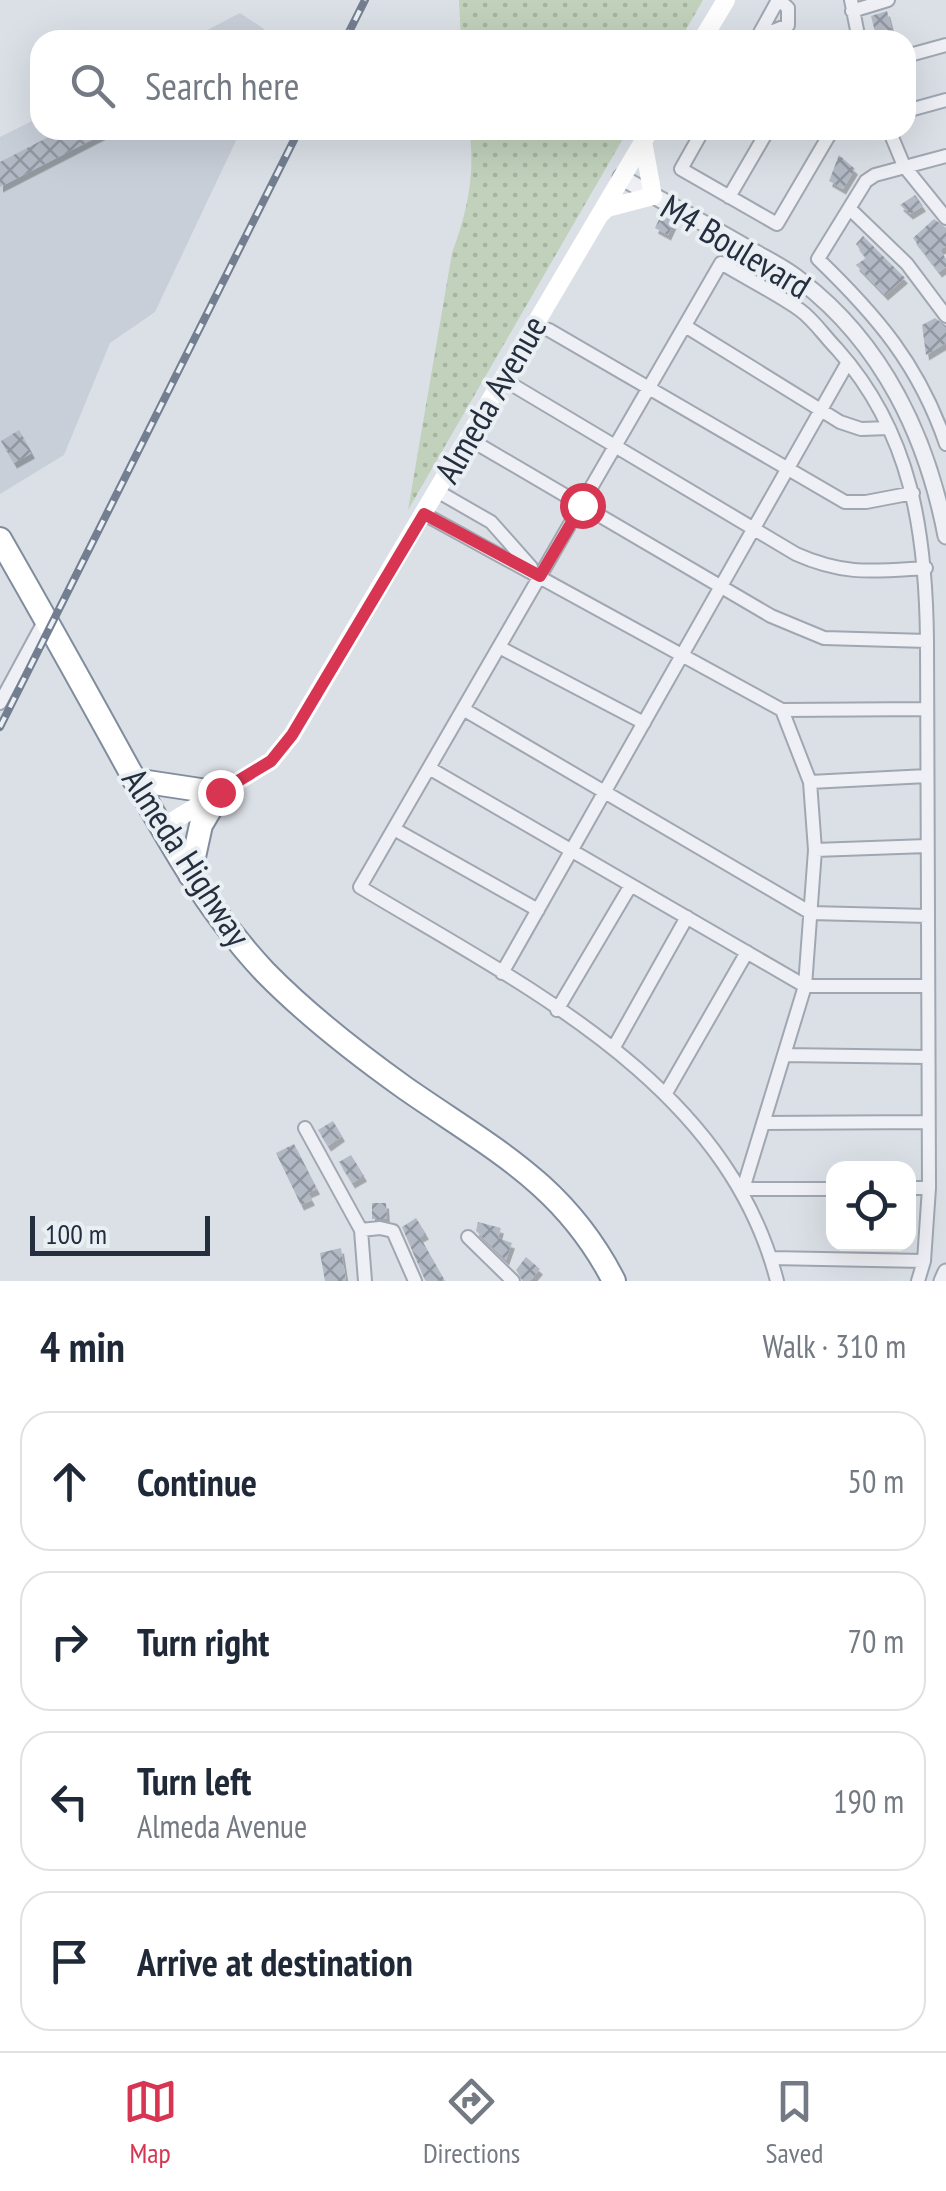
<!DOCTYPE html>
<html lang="en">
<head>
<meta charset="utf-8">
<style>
	body { margin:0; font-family:"PT Sans Narrow",sans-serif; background:#f2f2f3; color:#1f2937 }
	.controls { position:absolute; right:30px; bottom:30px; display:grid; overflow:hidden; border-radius:20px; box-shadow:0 10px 40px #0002 }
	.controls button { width:90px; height:90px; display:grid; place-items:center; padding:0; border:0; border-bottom:2px solid #e0e1e3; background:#fff; color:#1f2937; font:50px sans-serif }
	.scale { position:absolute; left:30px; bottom:25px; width:180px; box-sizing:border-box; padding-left:10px; border:5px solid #242e3e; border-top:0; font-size:28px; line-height:35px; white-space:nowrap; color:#242e3e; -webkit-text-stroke:8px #eaeff4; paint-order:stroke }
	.stop { position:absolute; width:30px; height:30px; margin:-22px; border:8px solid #d73551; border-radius:50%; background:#fff }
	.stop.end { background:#d73551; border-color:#fff; box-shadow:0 2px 10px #0008 }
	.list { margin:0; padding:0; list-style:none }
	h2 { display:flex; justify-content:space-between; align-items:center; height:130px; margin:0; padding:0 40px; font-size:42px }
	h2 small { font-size:32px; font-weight:400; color:#747a83 }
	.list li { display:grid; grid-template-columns:65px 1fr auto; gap:30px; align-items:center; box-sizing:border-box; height:140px; margin:0 20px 20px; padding:0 20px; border:2px solid #e0e1e3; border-radius:30px }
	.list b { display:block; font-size:38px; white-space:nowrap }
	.list p { margin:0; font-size:32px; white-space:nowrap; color:#747a83 }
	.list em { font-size:32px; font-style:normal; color:#747a83 }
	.icon { flex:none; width:55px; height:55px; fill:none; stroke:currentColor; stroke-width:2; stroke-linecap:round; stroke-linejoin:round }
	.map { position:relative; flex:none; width:946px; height:1281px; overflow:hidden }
	.search { position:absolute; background:#fff; box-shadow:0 10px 40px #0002; left:30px; right:30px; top:30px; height:110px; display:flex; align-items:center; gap:25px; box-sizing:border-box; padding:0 35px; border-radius:30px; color:#747a83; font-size:38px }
	.sheet { height:770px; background:#fff }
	nav { display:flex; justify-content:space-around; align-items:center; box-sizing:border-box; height:140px; border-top:2px solid #e0e1e3; background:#fff; font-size:28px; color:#747a83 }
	nav a { display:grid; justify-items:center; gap:5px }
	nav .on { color:#d73551 }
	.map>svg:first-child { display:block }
	.built { fill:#c9cfd9 }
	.grass { fill:url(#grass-dots) }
	.building { fill:url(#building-cross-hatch); filter:url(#shadow) }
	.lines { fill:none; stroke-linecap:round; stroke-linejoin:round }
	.minor-casing { stroke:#a0a7b1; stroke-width:16 }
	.tertiary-casing { stroke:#a0a7b1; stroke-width:19 }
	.trunk-casing { stroke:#818d9e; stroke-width:26 }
	.minor { stroke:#eef0f5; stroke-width:12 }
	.tertiary { stroke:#eef0f5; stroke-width:15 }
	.secondary { stroke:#fff; stroke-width:18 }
	.trunk { stroke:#fff; stroke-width:22 }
	.rail-casing { stroke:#737f91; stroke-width:8 }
	.rail { stroke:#eaeff4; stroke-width:4; stroke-dasharray:11; stroke-linecap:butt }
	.route { stroke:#d73551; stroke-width:12 }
	.labels { text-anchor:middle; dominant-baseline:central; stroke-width:8; stroke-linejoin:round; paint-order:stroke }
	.street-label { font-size:35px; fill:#242e3e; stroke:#eaeff4 }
</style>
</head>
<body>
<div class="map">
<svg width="946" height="1281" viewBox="0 0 946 1281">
	<defs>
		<pattern id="grass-dots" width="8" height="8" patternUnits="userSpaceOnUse" patternTransform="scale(2.5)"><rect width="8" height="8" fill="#c1d1bb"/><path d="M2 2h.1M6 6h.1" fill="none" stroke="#a6b4a2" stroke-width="1.8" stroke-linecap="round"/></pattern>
		<pattern id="building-cross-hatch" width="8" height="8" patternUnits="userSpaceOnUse" patternTransform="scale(2.5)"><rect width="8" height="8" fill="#b2b9c4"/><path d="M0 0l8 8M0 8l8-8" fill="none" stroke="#9197a1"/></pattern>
		<filter id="shadow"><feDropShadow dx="3" dy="5.5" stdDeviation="0" flood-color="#0004"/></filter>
	</defs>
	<rect width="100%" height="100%" fill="#dbe0e7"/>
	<!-- built -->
	<path class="built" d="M240 13 264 29 269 40H188Z
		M40 117V130H241L155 312 110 343 64 455 0 494V137Z"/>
	<!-- grass -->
	<path class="grass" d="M459 0H703L680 40H461Z
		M469 130H628L408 510 452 253C467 213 476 173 469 130Z"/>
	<!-- building -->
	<path class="building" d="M887 11 894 38 877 40 871 16Z
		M62 130H111L0 187V162Z
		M839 155 855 169 843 189 829 181Z
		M915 195 923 206 910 214 900 205Z
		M662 213 675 220 668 235 655 228Z
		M934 219 946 228V246L940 250 946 259V267L939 272 913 238Z
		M863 236 905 278 885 295 856 265 866 258 856 244Z
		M935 318 946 326V343L926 355 922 325Z
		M19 430 32 453 14 463 1 441Z
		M333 1121 342 1136 328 1146 318 1130Z
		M294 1144 317 1189 308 1193 312 1200 301 1205 276 1153Z
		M351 1155 364 1176 352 1183 339 1162Z
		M372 1203H386L387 1219H372Z
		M416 1218 426 1234 420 1237 445 1281 425 1280 402 1227Z
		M478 1222 501 1228 498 1238 512 1243 506 1260 476 1231Z
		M341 1248 346 1281H325L320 1253Z
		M526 1257 540 1269 530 1281H523L516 1270Z"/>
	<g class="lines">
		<defs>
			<path id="minor" d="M851 0 859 40
				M852 11 888 0
				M763 28 773 31 788 25V8L779 0
				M756 40 778 0
				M906 56 946 45
				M906 111 946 100
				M703 130 681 169 777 224 831 132 839 130
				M889 130 904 166 946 218
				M946 156 875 175 866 181 818 259C877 316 919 365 946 444
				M729 197 768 130
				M850 209 907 264 946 316
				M685 326 840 422 861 429 889 428
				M549 330 845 502H866L913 493
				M516 387 796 554C845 576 875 571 926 568
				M481 446 771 616 824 638 927 641
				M437 491 491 522 531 567
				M424 514 782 710 927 709
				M499 647 644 723
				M0 703 46 618
				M463 709 811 913 928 916
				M782 710 810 782 815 850 805 986 743 1189H834
				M429 768 805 986H928
				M810 782 927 776
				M394 829 538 910
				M815 850 927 846
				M502 973 848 362
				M557 1010 631 885
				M614 1047 687 917
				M784 1055 928 1057
				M666 1093 747 952
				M763 1123 928 1122
				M305 1128 361 1230 365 1281
				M908 1188H929
				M361 1230 380 1228 393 1231 415 1281
				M468 1237 513 1281
				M771 1258 924 1261
				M777 1281C726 1082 522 985 360 887L721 263C747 279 776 293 800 310 814 320 825 337 837 349 912 433 926 533 927 641L929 1188 924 1261 918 1281"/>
			<path id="tertiary" d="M621 177C663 202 707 224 749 249 766 259 786 268 801 281 883 344 927 437 946 536
				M942 1281 946 1272"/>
			<path id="trunk" d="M0 539C39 607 77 675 115 744 159 824 202 905 265 972 308 1016 356 1053 405 1088 491 1148 564 1183 614 1281
				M134 780 220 793 201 825 190 875"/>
		</defs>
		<!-- minor casing -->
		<use href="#minor" class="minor-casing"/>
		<!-- tertiary casing -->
		<use href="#tertiary" class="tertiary-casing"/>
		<!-- trunk casing -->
		<use href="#trunk" class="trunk-casing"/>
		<!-- minor -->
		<use href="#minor" class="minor"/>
		<!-- tertiary -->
		<use href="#tertiary" class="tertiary"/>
		<!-- secondary -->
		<path class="secondary" d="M702 40 726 0
			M599 216 607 208 653 196 643 141
			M160 829 271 761 292 735C413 534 529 331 650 130"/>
		<!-- trunk -->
		<use href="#trunk" class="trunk"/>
		<defs>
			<path id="rail" d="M345 40 365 0
				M0 727 299 130"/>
		</defs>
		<!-- rail casing -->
		<use href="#rail" class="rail-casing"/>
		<!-- rail -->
		<use href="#rail" class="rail"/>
	</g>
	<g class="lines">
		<!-- route -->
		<path class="route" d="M220 792 271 761 292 735 424 514 540 576 582 505"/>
	</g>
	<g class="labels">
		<!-- street labels -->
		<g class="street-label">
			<text transform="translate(736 246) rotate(31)">M4 Boulevard</text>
			<text transform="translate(490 399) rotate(-60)">Almeda Avenue</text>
			<text transform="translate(187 857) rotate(57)">Almeda Highway</text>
		</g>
	</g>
</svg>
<div class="controls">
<button><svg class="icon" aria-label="locate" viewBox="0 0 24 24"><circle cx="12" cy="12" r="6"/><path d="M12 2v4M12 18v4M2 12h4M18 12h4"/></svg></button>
</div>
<div class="scale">100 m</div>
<div class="stop" style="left:582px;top:505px"></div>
<div class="stop end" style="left:220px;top:792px"></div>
<div class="search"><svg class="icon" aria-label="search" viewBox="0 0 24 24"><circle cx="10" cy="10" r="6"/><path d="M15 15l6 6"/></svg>Search here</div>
</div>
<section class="sheet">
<h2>4 min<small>Walk · 310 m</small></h2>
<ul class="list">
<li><svg class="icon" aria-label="ahead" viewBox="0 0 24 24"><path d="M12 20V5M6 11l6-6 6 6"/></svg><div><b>Continue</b></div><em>50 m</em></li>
<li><svg class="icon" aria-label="right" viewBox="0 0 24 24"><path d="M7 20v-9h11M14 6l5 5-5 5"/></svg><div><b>Turn right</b></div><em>70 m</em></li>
<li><svg class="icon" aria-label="left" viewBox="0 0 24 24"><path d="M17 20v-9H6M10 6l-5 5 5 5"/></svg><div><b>Turn left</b><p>Almeda Avenue</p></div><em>190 m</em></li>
<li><svg class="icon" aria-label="arrive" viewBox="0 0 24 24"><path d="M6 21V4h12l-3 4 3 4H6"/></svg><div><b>Arrive at destination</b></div></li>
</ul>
</section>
<nav>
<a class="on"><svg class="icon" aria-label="map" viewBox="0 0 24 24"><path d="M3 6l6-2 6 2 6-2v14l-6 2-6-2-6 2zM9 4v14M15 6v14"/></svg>Map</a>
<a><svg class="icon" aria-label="directions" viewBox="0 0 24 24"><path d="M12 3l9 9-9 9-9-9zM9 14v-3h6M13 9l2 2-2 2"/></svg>Directions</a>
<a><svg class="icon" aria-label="saved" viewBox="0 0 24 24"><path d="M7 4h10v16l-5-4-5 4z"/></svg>Saved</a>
</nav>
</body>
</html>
